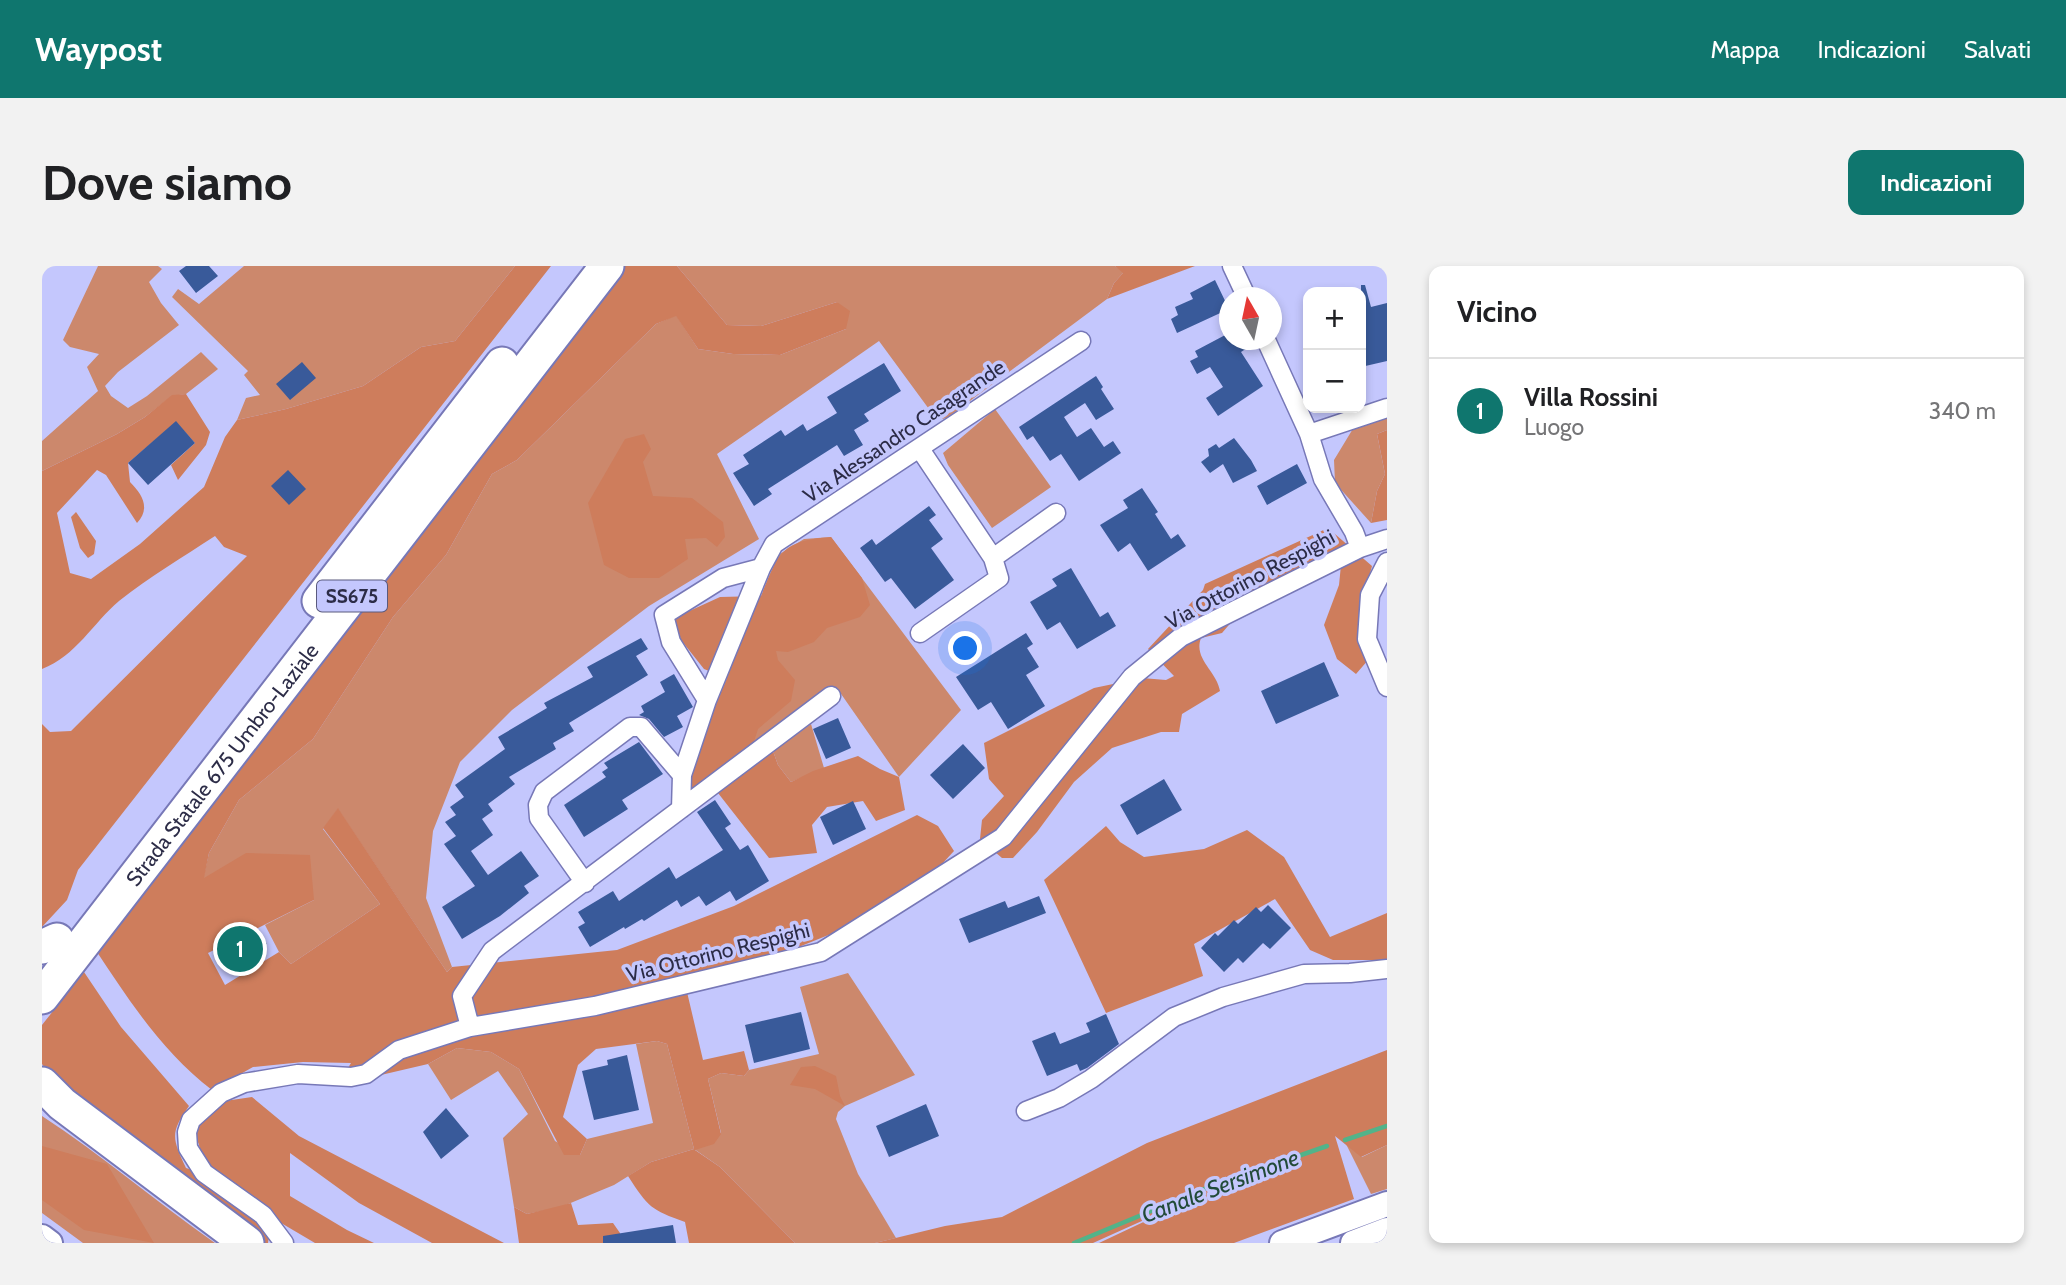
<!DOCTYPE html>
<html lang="it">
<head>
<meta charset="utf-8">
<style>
	body { margin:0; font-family:Cabin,sans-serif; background:#f2f2f2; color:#202124 }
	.controls { position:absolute; right:21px; top:21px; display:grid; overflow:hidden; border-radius:14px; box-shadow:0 4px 10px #0003 }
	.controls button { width:63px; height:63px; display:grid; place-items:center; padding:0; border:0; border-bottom:2px solid #e0e0e0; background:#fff; color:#202124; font:35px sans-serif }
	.compass { position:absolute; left:1177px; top:21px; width:63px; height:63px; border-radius:50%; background:#fff; box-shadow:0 4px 10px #0003; rotate:351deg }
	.you { position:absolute; left:924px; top:383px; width:24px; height:24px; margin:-18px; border:5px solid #fff; border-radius:50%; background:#1a73e8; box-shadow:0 0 0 10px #1a73e833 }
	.badge { display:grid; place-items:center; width:46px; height:46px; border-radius:50%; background:#0f766e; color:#fff; font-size:23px; font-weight:700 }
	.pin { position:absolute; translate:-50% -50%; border:4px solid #fff; box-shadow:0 2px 7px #0006 }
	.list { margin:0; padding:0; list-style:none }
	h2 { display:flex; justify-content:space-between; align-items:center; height:91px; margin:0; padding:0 28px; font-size:30px }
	h2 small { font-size:23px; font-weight:400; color:#757577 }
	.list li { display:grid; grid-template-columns:46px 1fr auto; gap:21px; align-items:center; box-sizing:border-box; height:105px; padding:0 28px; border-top:2px solid #e0e0e0 }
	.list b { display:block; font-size:26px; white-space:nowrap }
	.list p { margin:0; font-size:23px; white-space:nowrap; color:#757577 }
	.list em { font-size:23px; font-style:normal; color:#757577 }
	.map { position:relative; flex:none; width:1345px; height:977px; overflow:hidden; border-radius:14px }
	header { display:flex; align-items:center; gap:42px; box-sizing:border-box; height:98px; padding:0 35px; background:#0f766e; color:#fff }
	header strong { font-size:33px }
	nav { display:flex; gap:38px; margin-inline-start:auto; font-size:24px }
	.intro { display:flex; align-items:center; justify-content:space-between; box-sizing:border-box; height:168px; padding:0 42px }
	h1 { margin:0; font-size:49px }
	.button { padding:18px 32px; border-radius:14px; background:#0f766e; color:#fff; font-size:24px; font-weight:700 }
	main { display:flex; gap:42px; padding:0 42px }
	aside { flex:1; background:#fff; border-radius:14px; box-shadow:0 4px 10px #0003 }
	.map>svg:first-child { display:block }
	.green { fill:#cc886c }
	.forest { fill:#ce7d5c }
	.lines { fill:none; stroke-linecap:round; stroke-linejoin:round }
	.stream { stroke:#52b389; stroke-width:4.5 }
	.building { fill:#395a9a }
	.street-casing { stroke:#7778b7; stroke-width:21 }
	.secondary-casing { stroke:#7778b7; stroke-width:28 }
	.highway-casing { stroke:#7778b7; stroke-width:37 }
	.street { stroke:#fff; stroke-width:18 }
	.secondary { stroke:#fff; stroke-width:24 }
	.highway { stroke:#fff; stroke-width:33 }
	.labels { text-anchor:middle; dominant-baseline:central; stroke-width:7; stroke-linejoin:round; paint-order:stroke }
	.shield { fill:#c4c7fd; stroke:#5a5a7e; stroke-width:2 }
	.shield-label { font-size:19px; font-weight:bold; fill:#2c2c47 }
	.street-label { font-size:21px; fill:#2c2c47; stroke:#c4c7fd }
	.water-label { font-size:23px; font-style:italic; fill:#224b39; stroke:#c4c7fd }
</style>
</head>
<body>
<header>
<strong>Waypost</strong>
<nav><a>Mappa</a><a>Indicazioni</a><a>Salvati</a></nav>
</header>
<div class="intro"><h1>Dove siamo</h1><a class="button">Indicazioni</a></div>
<main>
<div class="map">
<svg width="1345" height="977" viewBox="0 0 1345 977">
	<rect width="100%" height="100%" fill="#c4c7fd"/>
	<!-- green -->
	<path class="green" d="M56 0H116L120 3 107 16 119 37 137 59 76 106 63 120 69 130 86 142 105 130 159 86 176 103 144 128 130 130 103 151 75 168 0 205V175L56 125 45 101 57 88 28 81 21 74Z
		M202 0H473L413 75 379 81 321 120 244 143 195 154 204 132 218 129 202 109 206 105 130 31 136 23 157 38Z
		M635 0H1073L1082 6 1072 17 1065 33 905 152 895 154 837 75 675 188 717 273 607 340 470 444 418 496 391 565 384 632 410 701 405 706 296 543 281 563 338 638 249 698 237 686 223 659 272 634 161 613 167 587 197 534 271 473 351 351 404 289 450 208 475 194 614 58 634 49 656 83 691 88 738 89 804 63 795 36 719 60 685 59Z
		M953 143 1009 221 950 262 906 199 901 187Z
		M1345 149V164L1335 168 1343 208 1335 225 1329 257 1293 217 1292 194 1312 161Z
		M789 271 919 444 857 511 797 425 785 424 652 525 736 289 762 273Z
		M769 458 782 502 749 516 736 499 731 485Z
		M806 707 873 809 803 840 796 846 794 853 816 908 854 972 833 977H753L678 901 652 883 609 896 572 919 519 941 485 948 472 941 461 872 486 848 456 805 409 834 386 798 415 782 449 786 477 803 513 875 538 889 545 873 611 857 594 778 615 775 625 778 652 883 679 867 666 813 679 807 702 810 707 804 777 788 758 721Z
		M0 850C60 889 114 936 173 977H41L0 947Z
		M1304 878 1320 891 1345 879V923L1329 928Z"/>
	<!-- forest -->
	<path class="forest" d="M473 0H509L36 604 25 634 0 661V458L8 466 29 465 205 290 182 281 173 270C141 291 107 311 77 335 51 357 34 390 0 403V205L75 168 103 151 130 129 144 128 168 166 164 179 136 214 129 199 153 177 134 156 86 197 88 216C100 228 109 242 95 257L64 209 55 204 15 247 28 307 49 313 98 278 162 221 183 171 195 154 244 143 321 120 379 81 413 75Z
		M581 0H635L685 59 719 60 795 36 808 45 804 63 738 89 691 88 656 83 634 50 614 58 475 194 450 208 404 289 351 351 271 473 197 534 167 587 162 612 204 587 268 589 272 634 166 687 183 719 237 686 249 698 338 638 281 562 296 542 405 706 410 701 575 684 692 640 875 549 896 560 912 585 899 599 789 668 645 726 661 794 702 785 707 804 702 810 679 807 666 813 679 868 672 878 653 884 678 901 753 977H647L643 956C609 944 606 941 586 910L609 896 652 883 625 778 615 775 554 783 536 799 521 851 545 873 538 889H522L477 803 449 786 415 782 386 798 296 819 309 797 261 796 211 801 170 824C121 787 86 733 53 683L88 637 128 594Z
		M1073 0H1153L1065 33 1072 17 1081 7Z
		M1345 164V254L1329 257 1335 225 1343 208 1335 168Z
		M602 168 609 183 601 196 611 230 650 232 681 256 683 271 675 281 664 272 643 273 646 293 617 312H587L562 299 546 237 583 173Z
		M34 246 54 275 52 288 46 292 38 282 29 251Z
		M1286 262 1330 300 1320 338 1327 393 1314 408 1295 393 1282 359 1297 319 1299 299H1271L1222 318 1180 367 1159 372C1151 393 1175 405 1178 425L1140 448 1137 466H1119L1070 482 1032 516 995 566 971 592H960L938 573 940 554 962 530 947 513 942 477 1052 422 1100 412 1124 414 1132 410 1106 383 1161 324 1163 318Z
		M789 271 820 312 828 339 818 351 785 362 772 376 746 386 734 385 736 394 753 414 749 435 716 463 710 482 652 525 648 519 657 479 685 412 662 403 639 374 632 352 678 331 719 330C737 286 739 275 789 271Z
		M731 485 736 499 749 516 771 505 816 490 838 503 857 511 863 544 834 555 821 535 785 541 770 559 775 587 727 592 676 527Z
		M1064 560 1078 576 1102 591 1162 583 1205 564 1242 591 1288 671 1345 647V694H1291L1268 684 1233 633 1152 678 1161 710 1064 747 1002 614Z
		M42 706 79 761 147 840C128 867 130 872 144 902L153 905C161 892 160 880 151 867L176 836 210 831 257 870 462 977H390L317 937 248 887V930L305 964 332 977H273L234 954 228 962 226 977H220L15 819 0 798V759Z
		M1345 784V879L1319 891 1293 870 1312 933 1192 977H1057L1182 918 1051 977H833L903 960 960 951 1105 877Z
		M773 800 794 810 798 830 803 840 773 823 748 819 759 801Z
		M0 880 65 898 112 977 42 964 0 934Z
		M529 937 536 959 571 957 578 967 579 977H477L472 941 485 948Z"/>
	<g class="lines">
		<!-- stream -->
		<path class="stream" d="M1303 874 1345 860
			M1032 977 1167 921 1285 880"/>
	</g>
	<!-- building -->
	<path class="building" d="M144 0H167L176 10 154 27 137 5Z
		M1173 14 1187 43 1135 67 1129 53 1136 49 1133 41 1151 33 1148 27Z
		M1319 19H1323L1329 41 1345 37V95L1319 101Z
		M1187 67V74H1201L1205 82 1199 86 1221 120 1176 150 1164 132 1181 121 1168 101 1155 108 1148 95 1156 91 1153 85Z
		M260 96 274 112 248 134 234 118Z
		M842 97 859 125 822 148 827 155 812 164 821 179 802 190 795 179 726 223 730 228 712 240 691 207 707 198 701 189 739 164 743 170 761 158 765 165 795 147 785 131Z
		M1054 110 1061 121 1059 123 1072 143 1054 154 1043 137 1022 151 1035 171 1049 162 1062 181 1071 175 1079 187 1037 215 1019 188 1008 195 991 170 985 174 977 161Z
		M134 155 153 177 106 219 86 197Z
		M1192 172 1209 194 1215 205 1191 217 1181 198 1168 207 1159 196 1167 190 1166 183 1174 178 1177 182Z
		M1255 198 1265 217 1225 239 1215 220Z
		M246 204 264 223 247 239 229 220Z
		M1100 222 1116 246 1113 248 1129 273 1136 268 1144 280 1106 305 1088 277 1076 286 1058 259 1086 242 1081 234Z
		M887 240 894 249 887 254 901 273 889 282 912 314 873 343 849 312 843 316 818 282 830 273 834 279Z
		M1029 302 1058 351 1066 346 1074 360 1035 383 1018 356 1005 364 988 336 1015 320 1010 313Z
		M984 367 991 378 985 382 997 401 984 409 1003 440 966 463 949 436 936 444 914 411Z
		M599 372 606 383 594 390 606 409 527 457 532 465 511 477 514 483 467 511 473 518 446 538 451 545 440 553 451 569 429 585 446 609 479 585 497 610 482 620 487 627 458 650 420 673 400 641 433 620 402 578 414 570 403 556 414 549 408 541 422 531 413 519 463 483 456 471 505 442 502 437 551 411 545 401Z
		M1282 396 1297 430 1234 458 1219 425Z
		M632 408 651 441 635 450 641 461 622 471 607 453 597 449 602 446 599 440 623 426 618 416Z
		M796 452 809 482 784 493 771 463Z
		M597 476 621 508 580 534 586 543 542 571 522 539 564 511 560 506 566 502 562 497Z
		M921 478 943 502 911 533 888 509Z
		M1122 513 1140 544 1095 569 1078 539Z
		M673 534 689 558 683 562 698 584 706 579 727 615 694 635 688 625 664 640 657 630 639 641 635 634 602 655 600 653 583 663 582 661 548 681 536 661 543 657 536 646 571 625 577 635 627 601 634 613 681 584 655 546Z
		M811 535 824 563 791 579 778 551Z
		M997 630 1004 647 927 677 917 653 963 635 966 642Z
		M1226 639 1249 662 1228 683 1221 677 1201 697 1196 692 1182 706 1159 682 1173 667 1176 670 1192 654 1196 658 1214 641 1219 646Z
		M217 664 225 678 180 702 172 688Z
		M759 746 768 783 712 797 703 759Z
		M1064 748 1077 778 1045 802 1038 805 1035 798 1005 810 990 775 1013 766 1018 778 1048 766 1044 757Z
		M585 789 597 844 552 854 540 805 566 799 565 794Z
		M884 838 897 870 847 891 834 860Z
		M404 842 427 870 399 893 381 866Z
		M631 959 634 977H561V970Z"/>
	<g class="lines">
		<defs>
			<path id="street" d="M1190 0 1205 32
				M1224 74 1267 168 1281 213 1312 266 1318 282
				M1267 168 1345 142
				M878 183 951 292 1014 247
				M1345 296 1328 329 1325 373 1345 421
				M878 367 957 312 951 292
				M665 434 629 376 622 349 681 312 719 302
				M639 543 640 509 665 434 719 302 732 278 1039 75
				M543 617 497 552 496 539 502 526 588 461H599L640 509
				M428 761 420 730 450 685 789 430
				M984 845 1017 832 1049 813 1132 751 1181 731 1262 708 1308 707 1345 703
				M242 977 221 949 162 907 146 882 145 866 149 854 179 827 202 817 256 808 309 811 324 808 357 784 428 761 553 740 779 686 961 571 1090 411 1139 371 1318 282 1345 273"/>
			<path id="secondary" d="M0 971 8 977
				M1240 977 1345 938
				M1311 977 1345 964"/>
			<g id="highway">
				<path d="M277 335 460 98"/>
				<path d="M0 681 15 674"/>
				<path id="s1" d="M0 731 565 0"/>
				<path d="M0 818 20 838 205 977"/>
			</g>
		</defs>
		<!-- street casing -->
		<use href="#street" class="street-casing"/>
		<!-- secondary casing -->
		<use href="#secondary" class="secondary-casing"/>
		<!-- highway casing -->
		<use href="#highway" class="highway-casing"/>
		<!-- street -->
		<use href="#street" class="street"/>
		<!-- secondary -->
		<use href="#secondary" class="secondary"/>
		<!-- highway -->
		<use href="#highway" class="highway"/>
	</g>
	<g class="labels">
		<!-- shield labels -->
		<rect class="shield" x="275" y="314.5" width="70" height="31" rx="5"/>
		<g class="shield-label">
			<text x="310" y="330">SS675</text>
		</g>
		<!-- street labels -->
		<g class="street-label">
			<text transform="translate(862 165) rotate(-34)">Via Alessandro Casagrande</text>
			<text transform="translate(1208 313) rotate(-28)">Via Ottorino Respighi</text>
			<text stroke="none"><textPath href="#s1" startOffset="294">Strada Statale 675 Umbro-Laziale</textPath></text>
			<text transform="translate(676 686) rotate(-14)">Via Ottorino Respighi</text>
		</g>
		<!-- water labels -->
		<g class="water-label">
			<text transform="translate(1178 920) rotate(-21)">Canale Sersimone</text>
		</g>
	</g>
</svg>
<div class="controls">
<button>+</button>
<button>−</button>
</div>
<svg class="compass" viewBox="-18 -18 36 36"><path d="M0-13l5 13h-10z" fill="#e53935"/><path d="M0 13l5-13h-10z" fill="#757577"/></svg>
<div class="you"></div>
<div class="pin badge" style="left:198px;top:683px">1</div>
</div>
<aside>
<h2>Vicino<small></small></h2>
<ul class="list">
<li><span class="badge">1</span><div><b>Villa Rossini</b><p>Luogo</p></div><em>340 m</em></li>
</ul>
</aside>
</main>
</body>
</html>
